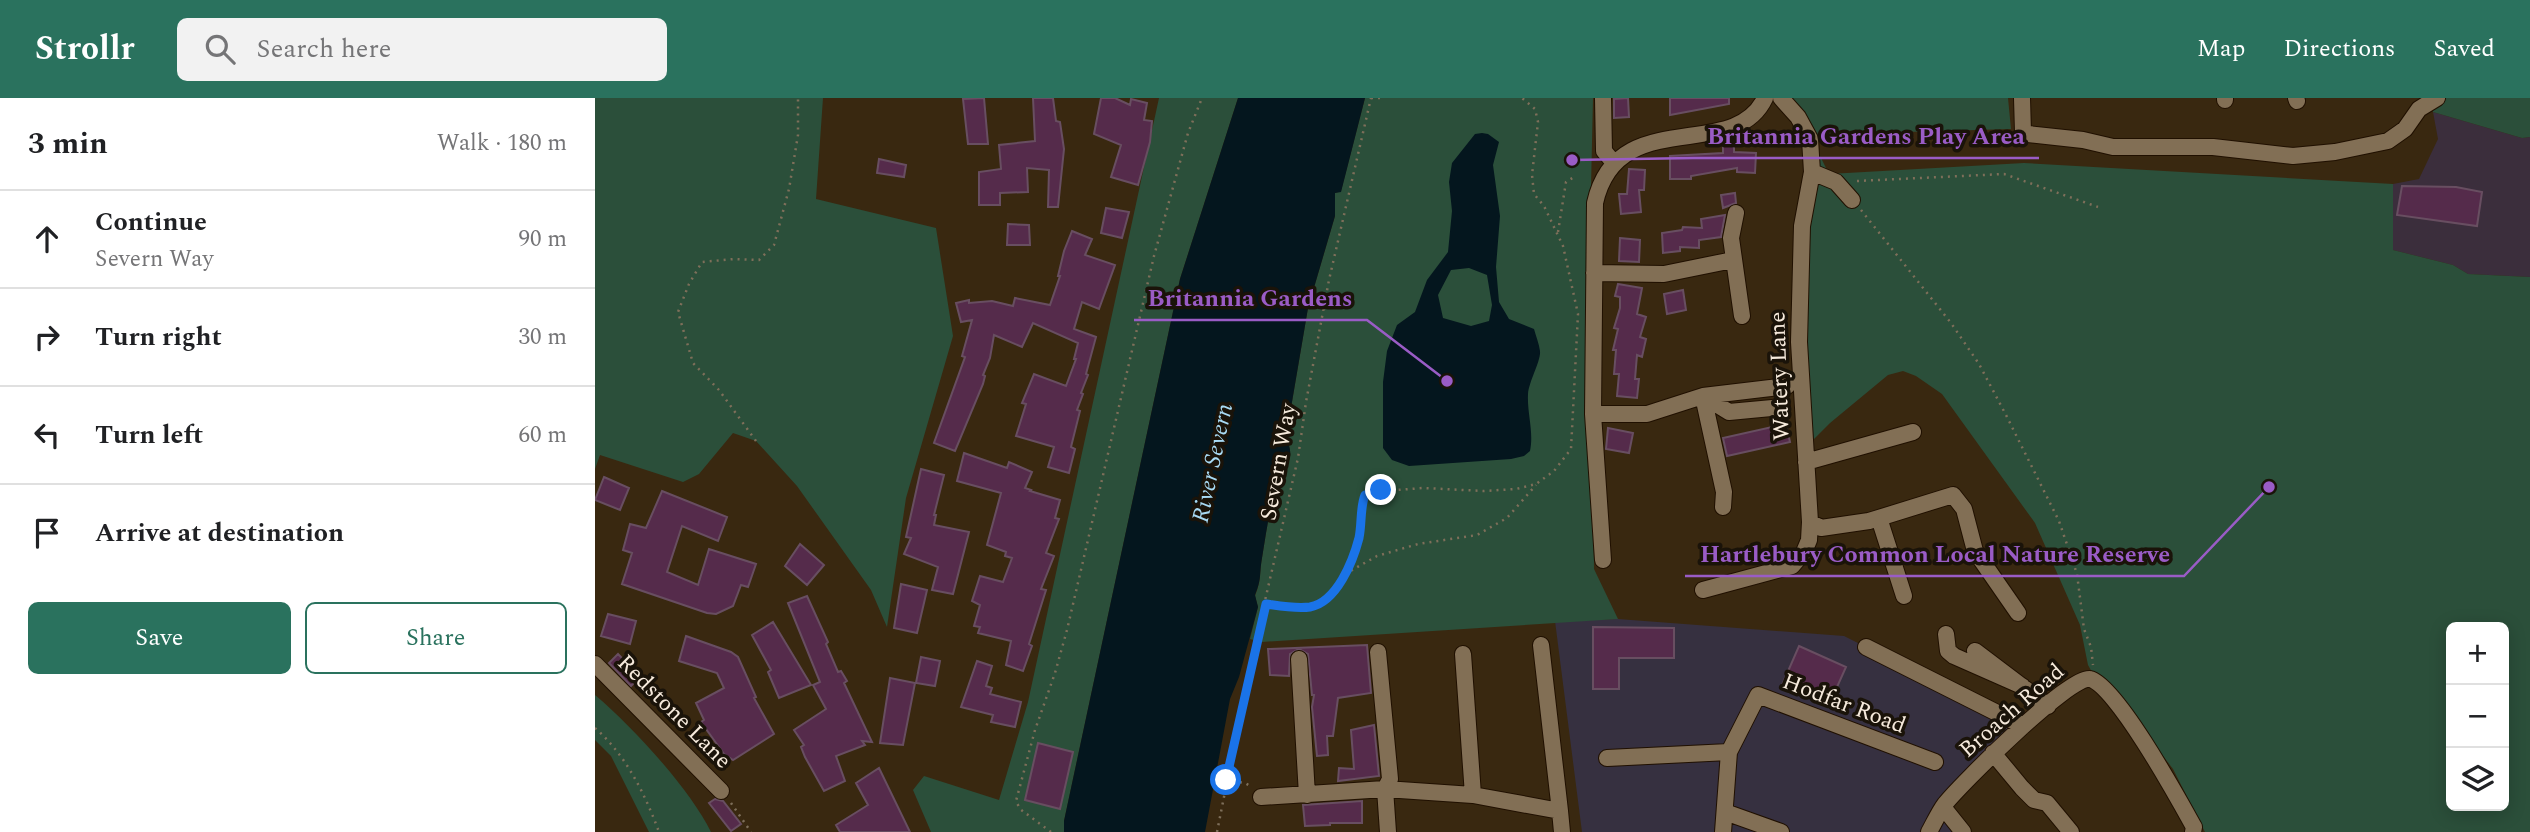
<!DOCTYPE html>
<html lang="en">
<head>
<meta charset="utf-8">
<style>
	body { margin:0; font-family:Spectral,serif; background:#f2f2f2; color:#202124 }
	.controls { position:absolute; right:21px; bottom:21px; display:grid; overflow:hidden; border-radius:10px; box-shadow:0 4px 18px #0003 }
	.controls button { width:63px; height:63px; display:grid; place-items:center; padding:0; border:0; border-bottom:2px solid #e0e0e0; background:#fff; color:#202124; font:35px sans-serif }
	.stop { position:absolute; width:21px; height:21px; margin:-16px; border:5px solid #1a73e8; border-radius:50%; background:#fff }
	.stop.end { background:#1a73e8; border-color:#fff; box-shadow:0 2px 7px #0008 }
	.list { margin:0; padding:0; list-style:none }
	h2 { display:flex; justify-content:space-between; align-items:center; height:91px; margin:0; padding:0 28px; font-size:30px }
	h2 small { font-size:23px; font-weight:400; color:#757577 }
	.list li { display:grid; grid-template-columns:46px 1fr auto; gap:21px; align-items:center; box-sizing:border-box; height:98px; padding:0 28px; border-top:2px solid #e0e0e0 }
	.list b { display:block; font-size:26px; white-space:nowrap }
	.list p { margin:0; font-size:23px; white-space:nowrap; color:#757577 }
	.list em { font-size:23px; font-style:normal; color:#757577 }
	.actions { display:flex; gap:14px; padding:21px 28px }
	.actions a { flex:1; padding:16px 0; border:2px solid #2a725e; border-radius:10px; text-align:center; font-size:24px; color:#2a725e }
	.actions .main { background:#2a725e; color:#fff }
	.icon { flex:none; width:38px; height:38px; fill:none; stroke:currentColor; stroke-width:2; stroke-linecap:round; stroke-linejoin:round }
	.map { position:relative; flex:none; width:1935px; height:734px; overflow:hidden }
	header { display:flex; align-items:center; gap:42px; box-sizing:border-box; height:98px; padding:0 35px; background:#2a725e; color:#fff }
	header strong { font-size:33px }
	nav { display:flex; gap:38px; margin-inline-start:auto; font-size:24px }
	.search { width:490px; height:63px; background:#f2f2f2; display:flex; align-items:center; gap:18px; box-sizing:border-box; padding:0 24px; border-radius:10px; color:#757577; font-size:26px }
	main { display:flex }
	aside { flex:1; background:#fff }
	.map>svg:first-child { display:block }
	.commercial { fill:#3b2e3c }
	.industrial { fill:#363040 }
	.green { fill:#2b4f3a; fill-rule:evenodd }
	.water { fill:#04161e; fill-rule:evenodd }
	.building { fill:#552b4b; stroke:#684e61; stroke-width:2 }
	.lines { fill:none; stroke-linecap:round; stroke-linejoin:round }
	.minor-casing { stroke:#201000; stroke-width:18 }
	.path { stroke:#7e6f5a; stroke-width:2.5; stroke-dasharray:2 5; stroke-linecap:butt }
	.minor { stroke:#826f55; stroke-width:16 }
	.route { stroke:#1a73e8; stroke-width:9 }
	.labels { text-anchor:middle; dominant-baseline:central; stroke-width:7; stroke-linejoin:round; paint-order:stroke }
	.street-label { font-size:23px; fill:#f6eadc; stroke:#1a1309 }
	.water-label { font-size:24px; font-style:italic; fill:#a8daf4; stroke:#1a1309 }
	.leader { fill:none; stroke:#9a5cc6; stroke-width:2.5 }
	.callout-dot { fill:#9a5cc6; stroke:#1a1309; stroke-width:2.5 }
	.callout-label { font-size:24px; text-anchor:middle; font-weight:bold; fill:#9a5cc6; stroke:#1a1309; stroke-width:7; stroke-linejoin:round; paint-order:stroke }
</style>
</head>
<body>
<header>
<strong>Strollr</strong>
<div class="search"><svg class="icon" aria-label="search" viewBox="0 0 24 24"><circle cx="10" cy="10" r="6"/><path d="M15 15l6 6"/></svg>Search here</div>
<nav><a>Map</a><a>Directions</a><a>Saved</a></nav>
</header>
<main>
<aside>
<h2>3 min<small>Walk · 180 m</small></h2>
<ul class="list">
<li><svg class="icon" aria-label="ahead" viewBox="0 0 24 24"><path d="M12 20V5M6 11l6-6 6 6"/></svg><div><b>Continue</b><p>Severn Way</p></div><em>90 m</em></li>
<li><svg class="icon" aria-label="right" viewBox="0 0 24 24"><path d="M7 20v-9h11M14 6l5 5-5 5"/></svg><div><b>Turn right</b></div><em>30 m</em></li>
<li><svg class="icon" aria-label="left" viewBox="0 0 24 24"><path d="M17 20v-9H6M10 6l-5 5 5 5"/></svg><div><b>Turn left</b></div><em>60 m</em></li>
<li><svg class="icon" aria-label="arrive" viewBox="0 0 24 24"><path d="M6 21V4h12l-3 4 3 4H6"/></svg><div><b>Arrive at destination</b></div></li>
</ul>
<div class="actions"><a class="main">Save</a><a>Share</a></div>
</aside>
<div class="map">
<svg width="1935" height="734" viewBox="0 0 1935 734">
	<rect width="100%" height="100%" fill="#392810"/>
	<!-- commercial -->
	<path class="commercial" d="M1838 14 1927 40 1935 39V179L1873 176 1858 167 1798 152V86L1824 81 1843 41Z"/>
	<!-- industrial -->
	<path class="industrial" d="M1023 521 1249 538 1428 628 1351 704 1359 734H987L960 523Z"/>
	<!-- green -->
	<path class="green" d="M0 0H228L221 101 341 130 358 238 311 400 292 529 276 492 202 388 161 343 138 335 104 376 88 384 5 357 0 371Z
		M564 0H643L585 181 469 723V734H336L318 692 329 678 404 702 433 604Z
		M770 0H998L991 312 998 379 999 471 1023 521 667 544 655 541 663 509 660 498C667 480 664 477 667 460 671 435 675 408 682 384 689 363 702 366 691 339L713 210 740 118V95L746 93Z
		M1186 0H1413L1416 31 1275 35 1222 42 1224 56 1234 76 1429 65 1798 86V152L1858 167 1873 176 1935 179V734H1610L1578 671 1515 589 1498 576 1493 567 1485 527 1440 425 1347 296 1321 278 1308 273 1293 277 1235 325 1210 350 1215 41ZM1856 529H1909V708H1856Z
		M1834 0H1935V39L1927 40 1838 14Z
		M0 597C37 628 95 691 116 734H54L16 658 0 642Z"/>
	<!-- water -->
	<path class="water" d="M643 0H770L746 94 740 95V118L713 210 691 339C702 366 689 362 682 384 675 408 671 435 667 460 664 477 667 480 660 497L663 509 644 579 635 601 610 734H469V723L585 181Z
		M887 35 893 36 904 44 898 67 905 118 901 169 904 204 914 221 939 231C941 238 944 246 945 253 946 263 934 283 933 296 932 316 939 334 935 353L929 358 916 361 814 368 797 362 788 350V284L792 253 802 227 820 214 832 182 853 154 857 113 854 84 857 65 880 36ZM874 170 892 177 897 207 894 223 876 228 848 220 843 197 856 172Z"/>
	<!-- building -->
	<path class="building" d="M389 0 393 46H373L368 1Z
		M438 0H458L461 23 465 24 469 51 463 109H453L454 72 432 70 433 94 405 95V107H384V74L406 71 404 47 440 43Z
		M506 0H520L535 7 536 1 552 5 549 22 557 23 555 44 543 87 516 79 526 47 499 36Z
		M1033 0 1034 19 1019 20V1Z
		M1075 0H1134V6L1075 17Z
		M1128 47 1139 48V54L1161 55 1160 75 1142 74V70L1096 78V81H1075V58L1128 55Z
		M284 61 311 67 309 79 282 75Z
		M1034 71 1050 72 1049 92H1044L1046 114 1026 116 1024 96H1032Z
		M1807 88 1861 89 1887 94 1882 128 1802 117Z
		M1140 95 1141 105 1128 110 1126 97Z
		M511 110 534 114 527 140 506 135Z
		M1130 117 1126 139 1104 142V150L1085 149V153L1068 155 1067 135 1087 132 1088 129 1107 130 1106 121Z
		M413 126 434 127 435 147H412Z
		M477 133 497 141 490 157 520 167 504 211 487 204 479 231 501 239 491 276 493 277 486 295 488 296 482 312 485 313 476 349 480 351 474 375 453 369 459 349 421 338 431 306 427 305 439 276 471 288 481 261H479L483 245 438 225 427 249 399 237 395 260 388 277 390 278 388 286 360 353 339 345 370 259 367 258 377 222 366 224 361 205 374 202V205L397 203 418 208 420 200 455 207 465 178H463L469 153Z
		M1025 140 1045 142 1044 164 1024 163Z
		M1023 186 1047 190 1042 216 1051 219 1045 239 1051 241 1047 259 1042 257 1040 281H1044L1042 300 1022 298 1024 276H1019L1021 252H1018L1023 231 1019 230 1025 210V199L1020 198Z
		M1088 192 1091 212 1072 216 1069 196Z
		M1191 326 1195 344 1132 358 1128 340Z
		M1013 330 1038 335 1034 355 1011 351Z
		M369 355 412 370 414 364 437 374 430 390 436 392 435 393 465 402 460 420 464 421 451 455 459 458 446 491 451 492 434 546 437 548 428 573 411 567 416 543 383 535 385 529 379 528 385 507 377 503 385 478 408 484 417 460 410 458 411 454 392 447 406 395 362 383Z
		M326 371 349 377 339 417H341L339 427 374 434 358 496 337 492 343 469 309 456 316 440 311 439Z
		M9 379 34 390 25 412 0 402Z
		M67 393 132 419 123 443 87 428 72 474 103 487 114 451 161 466 153 489 146 487 138 508 121 516 112 515 27 486 37 455 28 452 35 426 51 430Z
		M205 446 229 467 212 487 190 468Z
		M306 486 332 492 322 535 299 530Z
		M212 498 233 544 231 546 243 574 246 573 252 583 249 585 277 644 267 643 270 647 241 658 250 683 229 693 210 659 206 649 209 647 199 632 231 611 218 587 225 584 193 505Z
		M13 516 41 523 35 546 6 538Z
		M178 524 216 587 184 600 173 574 176 572 157 537Z
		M998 529 1079 530V560H1024V591H998Z
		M91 538 136 554 143 559 161 599 159 600 179 636 138 662 129 656 106 624 109 622 101 605 129 590 122 575 84 563Z
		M772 547 776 595 743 600 738 638H732L733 657 722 658 717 609 719 597H717L713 556 704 551 695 556 694 578 675 577 673 551Z
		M1204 548 1251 569 1234 607 1187 587Z
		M23 556 45 579 36 588 14 565Z
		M326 559 345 563 340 588 321 585Z
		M382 563 397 568 391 588 397 590 395 596 426 604 420 629 396 624 398 617 366 609Z
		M295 580 320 585 308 647 285 645Z
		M779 627 784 678 743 683 744 670 759 671 756 632Z
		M443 645 478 654 465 711 430 702Z
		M284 670 315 734H245L241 727 273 707 261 685Z
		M120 701 128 703 146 726 136 733 114 705Z
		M767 703V725H735V727L710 728 708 707Z"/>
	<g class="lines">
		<defs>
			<path id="minor" d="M1008 0 1009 53 1019 65
				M1170 0C1139 66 1022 5 1000 105L998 316H1052L1108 298 1192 288
				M1427 0 1428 34 1433 36 1488 42 1518 49H1618L1698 58 1740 54 1793 43 1810 31 1824 11 1842 0
				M1630 0V2
				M1701 0 1702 3
				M1217 74 1241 84 1257 102
				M1141 115 1136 140 1147 218
				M999 175 1069 176 1138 162
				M1108 298 1129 394 1128 409
				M1108 298 1134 314 1187 309
				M998 316 1008 462
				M1211 364 1318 334
				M1284 420 1309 498
				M1215 424 1226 430 1274 423 1358 397 1369 411 1380 453 1423 515
				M1108 492 1197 468 1209 454 1214 442 1215 424 1204 244 1207 128 1217 74 1215 41 1203 19 1186 0
				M1351 536 1353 553 1359 558 1427 588
				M946 547 965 713
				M1271 549 1428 628
				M1380 553 1453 608
				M783 554 795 681 790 691 878 697 965 713 967 734
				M868 556 878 697
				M704 561 712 697
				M0 566 126 693
				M1134 654 1163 597 1340 664
				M1398 655 1427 690 1439 702 1452 705 1476 734
				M1012 660 1134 654 1128 734
				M666 699 790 691 793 734
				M1348 709 1368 734
				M1130 714 1186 734
				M1334 734C1339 725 1344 714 1350 706 1365 687 1476 576 1495 581 1521 587 1584 702 1599 729L1598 734"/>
		</defs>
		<!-- minor casing -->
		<use href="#minor" class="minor-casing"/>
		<!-- path -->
		<path class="path" d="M776 0H790
			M1262 83 1409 76 1503 109
			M1266 112 1356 225 1384 266 1411 317 1464 423 1482 476 1489 531 1496 549 1498 567
			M963 134 971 84 979 79
			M161 343 124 292 98 265 83 214 94 186 107 164 139 161 164 162 179 147 194 91 203 37V0
			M750 476 782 458 823 446 882 437 912 420 941 387
			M671 506 715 509 732 501 750 476 757 459 763 441 768 401 775 394 828 390 889 393 921 391 941 386 959 373 976 351 983 216 968 148 949 108 939 96 937 77 943 24 940 11 927 0
			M0 630C31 657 50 696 64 734
			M631 682 650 685 657 689
			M136 705 156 734
			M456 734 425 711 421 703 440 632 460 575 472 532 559 158 593 35 607 0
			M622 734 656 563 703 360 711 304 734 182 776 0"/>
		<!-- minor -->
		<use href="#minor" class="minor"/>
	</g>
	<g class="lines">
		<!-- route -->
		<path class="route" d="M631 682 671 506C685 508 701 511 715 509 742 504 758 463 764 440 767 426 765 409 770 397L786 392"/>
	</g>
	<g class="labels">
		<!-- street labels -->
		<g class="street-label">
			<text transform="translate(1185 278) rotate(-92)">Watery Lane</text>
			<text transform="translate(684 364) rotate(-80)">Severn Way</text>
			<text transform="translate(1249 606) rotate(21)">Hodfar Road</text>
			<text transform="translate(1417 613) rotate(-41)">Broach Road</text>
			<text transform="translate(79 614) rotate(45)">Redstone Lane</text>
		</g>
		<!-- water labels -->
		<g class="water-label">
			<text transform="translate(618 365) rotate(-78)">River Severn</text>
		</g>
	</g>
	<!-- callouts -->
	<path class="leader" d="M977 62L1098 60H1444M852 283L772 222H539M1674 389L1589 478H1090"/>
	<g class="callout-dot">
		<circle cx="977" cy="62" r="7"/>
		<circle cx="852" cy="283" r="7"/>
		<circle cx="1674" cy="389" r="7"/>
	</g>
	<g class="callout-label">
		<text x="1271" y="46">Britannia Gardens Play Area</text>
		<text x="655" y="208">Britannia Gardens</text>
		<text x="1340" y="464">Hartlebury Common Local Nature Reserve</text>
	</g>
</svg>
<div class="controls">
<button>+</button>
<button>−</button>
<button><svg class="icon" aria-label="layers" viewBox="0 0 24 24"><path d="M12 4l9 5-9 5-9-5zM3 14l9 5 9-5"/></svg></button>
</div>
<div class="stop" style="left:631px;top:682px"></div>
<div class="stop end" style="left:786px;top:392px"></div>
</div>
</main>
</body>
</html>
